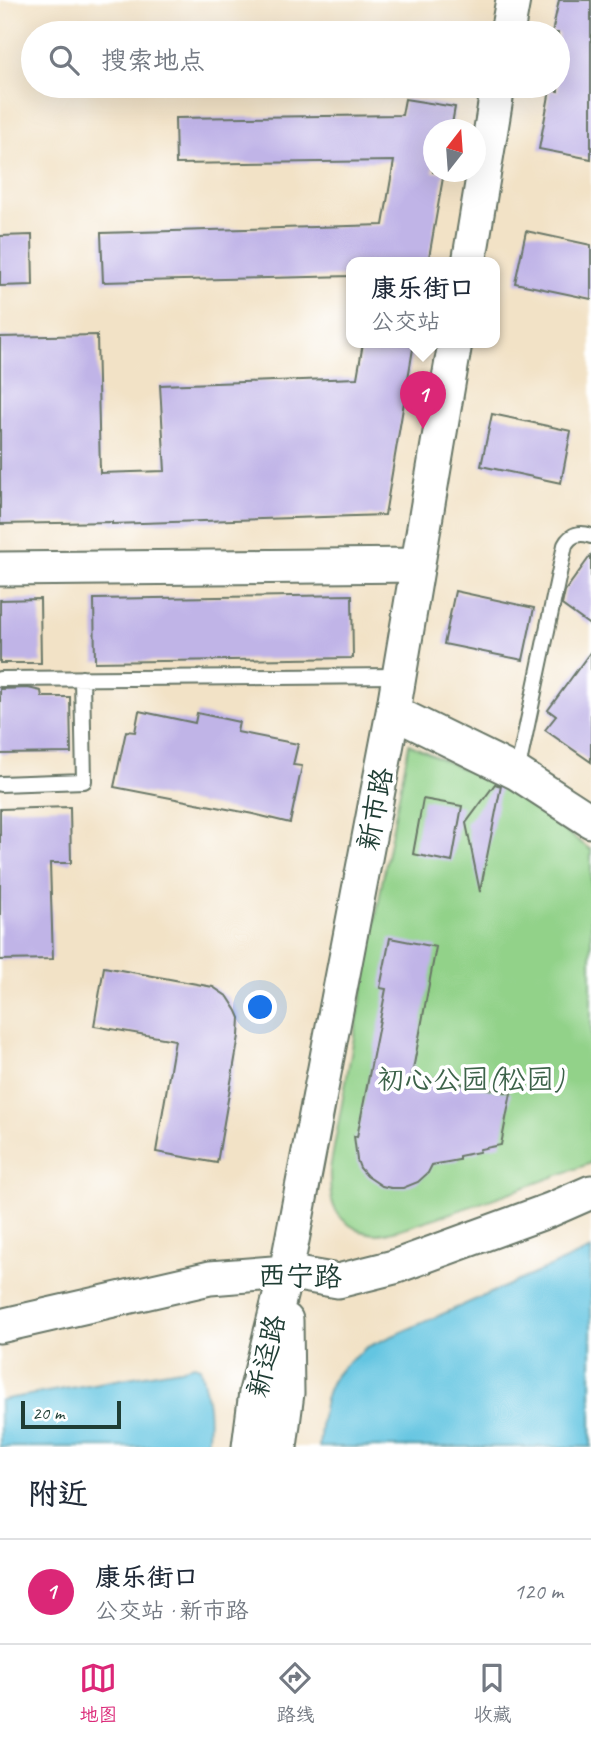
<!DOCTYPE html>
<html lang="zh">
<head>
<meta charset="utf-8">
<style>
	body { margin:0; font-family:Caveat,"LXGW WenKai TC",sans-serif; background:#f6f6f7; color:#1f2937 }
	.compass { position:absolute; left:423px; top:119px; width:63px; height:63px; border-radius:50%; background:#fff; box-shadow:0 7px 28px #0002; rotate:17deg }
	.scale { position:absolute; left:21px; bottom:18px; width:100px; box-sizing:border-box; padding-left:7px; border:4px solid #1f3d34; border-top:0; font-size:19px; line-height:24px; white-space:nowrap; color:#1f3d34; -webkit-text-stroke:5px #fff; paint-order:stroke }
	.you { position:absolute; left:261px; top:1008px; width:24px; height:24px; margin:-18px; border:5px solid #fff; border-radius:50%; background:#1a73e8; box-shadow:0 0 0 10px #1a73e833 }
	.badge { display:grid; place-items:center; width:46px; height:46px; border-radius:50%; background:#db2777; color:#fff; font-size:23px; font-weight:700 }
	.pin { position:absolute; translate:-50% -58px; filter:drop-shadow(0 2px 4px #0008) }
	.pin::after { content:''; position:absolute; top:37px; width:24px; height:21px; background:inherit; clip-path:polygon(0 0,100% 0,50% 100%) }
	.popup { position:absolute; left:346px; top:257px; width:154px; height:91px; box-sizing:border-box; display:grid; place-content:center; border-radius:14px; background:#fff; filter:drop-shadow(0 2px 5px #0005); font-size:23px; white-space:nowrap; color:#747a83 }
	.popup b { font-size:26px; color:#1f2937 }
	.popup::after { content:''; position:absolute; left:50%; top:100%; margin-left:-14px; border:14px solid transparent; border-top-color:#fff }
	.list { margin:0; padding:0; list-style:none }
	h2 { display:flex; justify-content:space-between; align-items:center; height:91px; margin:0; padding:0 28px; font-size:30px }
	h2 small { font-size:23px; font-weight:400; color:#747a83 }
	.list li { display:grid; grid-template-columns:46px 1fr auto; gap:21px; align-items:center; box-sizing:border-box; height:105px; padding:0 28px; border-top:2px solid #e0e1e3 }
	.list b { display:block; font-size:26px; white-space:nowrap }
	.list p { margin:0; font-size:23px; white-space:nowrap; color:#747a83 }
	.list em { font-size:23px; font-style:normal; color:#747a83 }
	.icon { flex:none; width:38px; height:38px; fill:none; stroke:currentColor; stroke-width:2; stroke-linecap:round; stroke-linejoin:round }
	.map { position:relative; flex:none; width:591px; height:1447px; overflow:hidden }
	.search { position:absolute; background:#fff; box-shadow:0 7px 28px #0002; left:21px; right:21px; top:21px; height:77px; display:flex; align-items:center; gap:18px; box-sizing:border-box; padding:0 24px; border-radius:38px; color:#747a83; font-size:26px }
	.sheet { height:196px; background:#fff }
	nav { display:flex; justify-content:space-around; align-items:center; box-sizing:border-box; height:98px; border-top:2px solid #e0e1e3; background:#fff; font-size:19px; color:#747a83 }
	nav a { display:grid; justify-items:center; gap:4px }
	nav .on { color:#db2777 }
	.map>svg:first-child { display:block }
	.green { fill:#92d289; stroke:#58885e; stroke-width:2 }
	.water { fill:#63c5e1; stroke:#41818a; stroke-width:2 }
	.building { fill:#c0b4e7 }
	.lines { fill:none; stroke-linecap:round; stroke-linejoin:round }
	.service-casing { stroke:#697767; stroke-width:18 }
	.tertiary-casing { stroke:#697767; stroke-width:37 }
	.service { stroke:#fff; stroke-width:14 }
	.tertiary { stroke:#fff; stroke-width:33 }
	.labels { text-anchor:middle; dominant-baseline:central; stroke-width:7; stroke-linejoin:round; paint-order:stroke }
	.street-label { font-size:28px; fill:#1f3d34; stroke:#fff }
	.park-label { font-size:28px; fill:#3c6249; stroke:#fff }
</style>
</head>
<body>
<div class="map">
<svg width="591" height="1447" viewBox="0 0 591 1447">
	<rect width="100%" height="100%" fill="#fff"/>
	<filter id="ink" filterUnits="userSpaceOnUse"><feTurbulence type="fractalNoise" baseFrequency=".0143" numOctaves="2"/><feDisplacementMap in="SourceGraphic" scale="14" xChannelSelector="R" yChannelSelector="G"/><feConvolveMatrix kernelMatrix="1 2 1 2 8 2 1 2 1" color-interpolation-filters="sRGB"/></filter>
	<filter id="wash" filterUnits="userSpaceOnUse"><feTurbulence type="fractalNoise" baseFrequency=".00686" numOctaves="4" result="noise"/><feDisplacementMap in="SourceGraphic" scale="28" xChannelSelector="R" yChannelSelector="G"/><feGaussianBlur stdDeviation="1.57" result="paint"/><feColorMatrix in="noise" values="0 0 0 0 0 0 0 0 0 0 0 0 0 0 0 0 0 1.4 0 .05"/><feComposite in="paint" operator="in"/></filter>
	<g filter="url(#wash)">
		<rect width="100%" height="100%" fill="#f2e2c6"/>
		<!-- green -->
		<path class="green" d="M409 744 495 784 523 800 591 850V1163C537 1183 484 1203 429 1220 412 1225 394 1233 377 1234 372 1234 365 1232 361 1231 331 1218 329 1199 330 1169L385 867Z"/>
		<!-- water -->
		<path class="water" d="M591 1249V1447H319C322 1420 321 1390 341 1369 349 1361 359 1354 367 1347Z
			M194 1365 200 1367C208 1399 211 1415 207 1447H0V1400L180 1369Z"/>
		<g id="blocks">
			<!-- building -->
			<path class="building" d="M559 0H591V159L539 149 550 90 558 91V33H552Z
				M405 99 455 107 451 130H433V172H444L428 263H351V276L103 282 101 233 383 225 394 161 176 164 175 118 402 115Z
				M526 231 591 245V299L515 283Z
				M32 235 33 285 0 286V236Z
				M97 335 100 473 165 471 160 385 357 378 363 343H414L385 515 112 524V522L0 524V337Z
				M492 414 571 431 561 483 481 466Z
				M591 555V626L562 605 565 591Z
				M455 591 534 608 523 660 444 644Z
				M352 595 353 658 95 662 94 599Z
				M40 599 41 663H0V600Z
				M591 651V762L545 730 556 716 548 710Z
				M28 688 41 691 42 697H70L71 753 0 754V689Z
				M139 711 195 723 197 713 239 722 237 732 298 744 293 765 302 766 290 823 253 814 114 787 126 731 135 732Z
				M495 784 501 786 480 892 466 823Z
				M423 799 462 806 452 862 413 854Z
				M70 807 71 863H50L53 959 0 960V809Z
				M390 938 436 947 412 1075 511 1093 501 1145 480 1149 479 1152 459 1156V1160L432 1165 428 1173 418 1182 403 1188H391L382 1186 367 1176 360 1168 357 1160 354 1136 357 1137 386 989 380 988Z
				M104 967 213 987 228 997 237 1011 240 1018 239 1036 217 1163 156 1152 175 1040 94 1026Z"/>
		</g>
	</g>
	<g filter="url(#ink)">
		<use href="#blocks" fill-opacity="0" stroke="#697767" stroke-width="2"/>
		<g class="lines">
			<defs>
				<path id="service" d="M0 679 399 676
					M517 773 565 545C571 534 580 532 591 536
					M0 784 84 781 82 678"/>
				<path id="tertiary" d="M507 33 513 0
					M469 263 498 86
					M0 569 418 565
					M393 712 517 773 591 821
					M0 1326 210 1278 286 1272 338 1281 394 1267 550 1210 591 1192
					M249 1447 256 1392 286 1272 393 712 455 343
					M280 1447 287 1393 286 1320"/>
			</defs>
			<!-- service casing -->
			<use href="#service" class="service-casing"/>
			<!-- tertiary casing -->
			<use href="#tertiary" class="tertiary-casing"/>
			<!-- service -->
			<use href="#service" class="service"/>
			<!-- tertiary -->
			<use href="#tertiary" class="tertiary"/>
		</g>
	</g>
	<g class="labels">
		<!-- street labels -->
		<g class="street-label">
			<text transform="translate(375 809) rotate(-79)">新市路</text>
			<text transform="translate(300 1276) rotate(1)">西宁路</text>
			<text transform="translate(266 1356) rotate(-77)">新迳路</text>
		</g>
		<!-- park labels -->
		<g class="park-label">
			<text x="470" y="1079">初心公园(松园)</text>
		</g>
	</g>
</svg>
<svg class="compass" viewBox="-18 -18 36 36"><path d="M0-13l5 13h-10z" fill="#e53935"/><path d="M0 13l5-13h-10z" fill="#747a83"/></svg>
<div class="scale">20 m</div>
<div class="you"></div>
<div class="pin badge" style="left:423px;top:429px">1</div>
<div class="popup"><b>康乐街口</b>公交站</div>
<div class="search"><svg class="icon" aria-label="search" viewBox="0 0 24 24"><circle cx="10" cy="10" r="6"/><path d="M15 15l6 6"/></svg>搜索地点</div>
</div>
<section class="sheet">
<h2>附近<small></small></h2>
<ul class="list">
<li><span class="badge">1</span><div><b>康乐街口</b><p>公交站 · 新市路</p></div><em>120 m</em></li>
</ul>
</section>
<nav>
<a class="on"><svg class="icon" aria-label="map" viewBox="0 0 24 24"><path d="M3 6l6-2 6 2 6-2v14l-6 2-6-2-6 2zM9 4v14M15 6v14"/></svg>地图</a>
<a><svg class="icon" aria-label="directions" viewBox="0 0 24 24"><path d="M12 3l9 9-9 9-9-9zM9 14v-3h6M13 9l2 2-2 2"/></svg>路线</a>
<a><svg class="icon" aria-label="saved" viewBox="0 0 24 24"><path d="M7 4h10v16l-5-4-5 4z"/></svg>收藏</a>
</nav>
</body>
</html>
